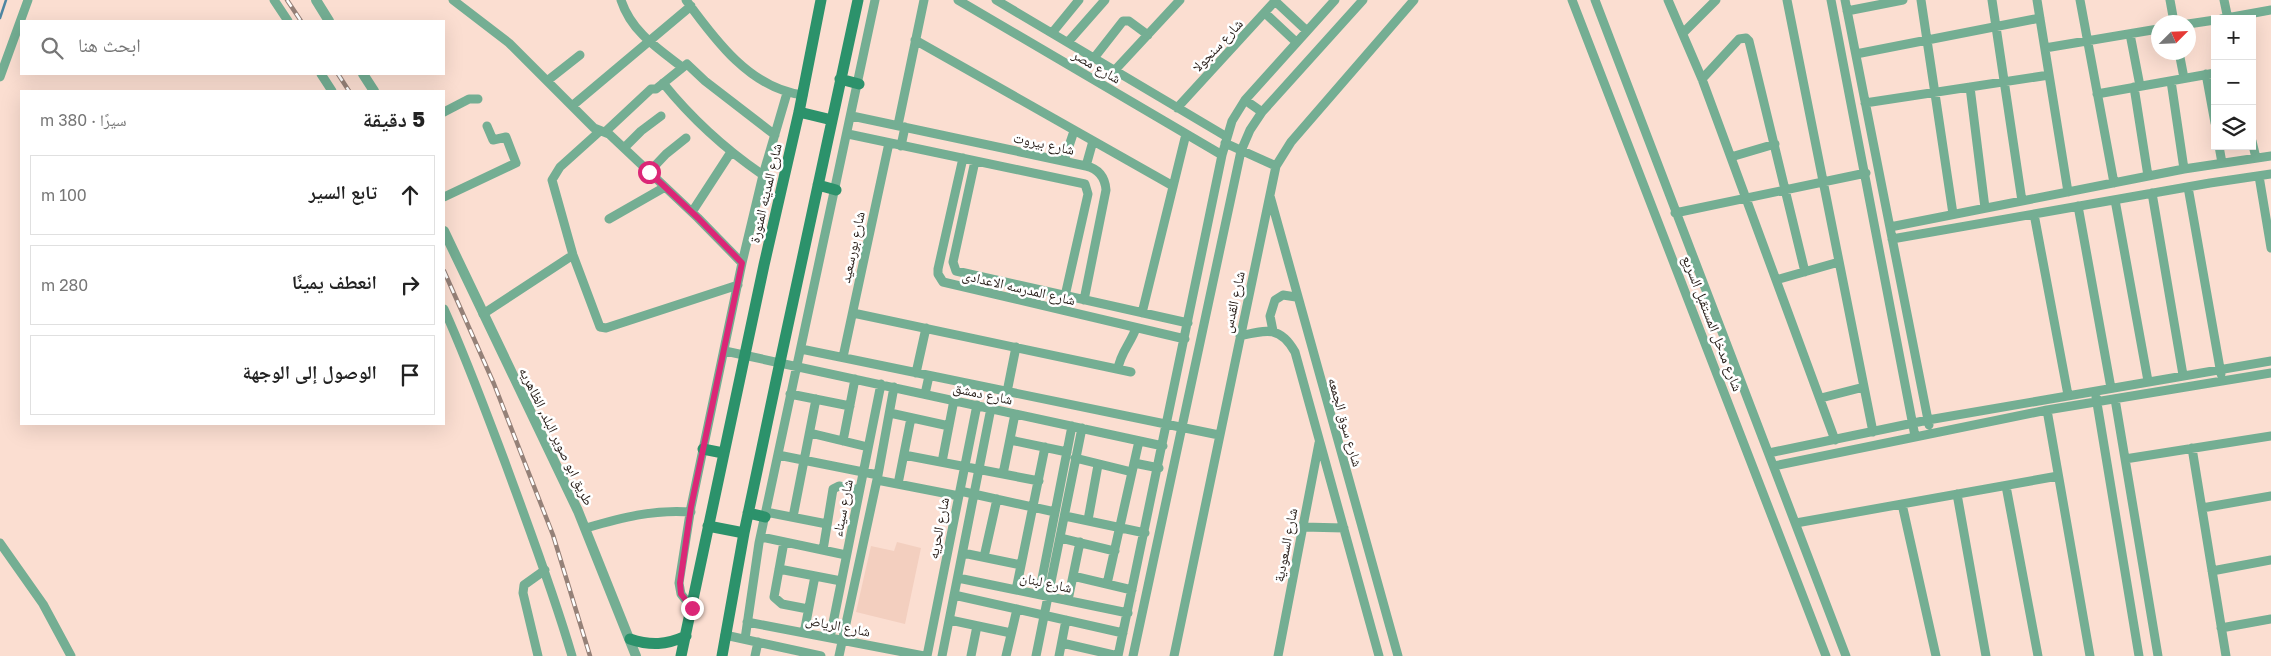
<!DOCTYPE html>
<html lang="ar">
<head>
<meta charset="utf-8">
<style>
	body { margin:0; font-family:"Golos Text","Noto Naskh Arabic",sans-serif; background:#f6f6f6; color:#222; direction:rtl }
	.controls { position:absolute; right:15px; top:15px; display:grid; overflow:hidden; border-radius:0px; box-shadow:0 5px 20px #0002 }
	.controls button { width:45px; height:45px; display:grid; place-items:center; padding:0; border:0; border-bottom:1px solid #e0e0e0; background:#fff; color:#222; font:25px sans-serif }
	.compass { position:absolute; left:2151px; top:15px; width:45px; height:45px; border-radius:50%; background:#fff; box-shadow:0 5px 20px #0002; rotate:66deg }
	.stop { position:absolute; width:15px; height:15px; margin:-11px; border:4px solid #db2777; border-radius:50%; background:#fff }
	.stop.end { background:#db2777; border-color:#fff; box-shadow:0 1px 5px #0008 }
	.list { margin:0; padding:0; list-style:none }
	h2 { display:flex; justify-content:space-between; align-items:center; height:65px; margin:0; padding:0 20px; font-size:21px }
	h2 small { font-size:16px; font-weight:400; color:#767676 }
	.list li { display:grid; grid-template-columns:32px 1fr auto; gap:15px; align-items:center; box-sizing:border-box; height:80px; margin:0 10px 10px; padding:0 10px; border:1px solid #e0e0e0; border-radius:0px }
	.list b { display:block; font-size:19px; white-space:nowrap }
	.list em { font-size:16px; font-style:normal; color:#767676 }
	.icon { flex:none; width:28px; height:28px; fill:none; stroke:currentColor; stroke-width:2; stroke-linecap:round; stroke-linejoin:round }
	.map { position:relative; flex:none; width:2271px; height:656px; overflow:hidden; direction:ltr }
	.search { position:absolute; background:#fff; box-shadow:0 5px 20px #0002; left:20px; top:20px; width:425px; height:55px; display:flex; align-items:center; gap:12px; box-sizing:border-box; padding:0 18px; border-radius:0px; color:#767676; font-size:19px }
	.panel { position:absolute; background:#fff; box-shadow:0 5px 20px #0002; left:20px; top:90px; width:425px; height:335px; border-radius:0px; direction:rtl }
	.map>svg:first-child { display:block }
	.built { fill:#f3cfbf }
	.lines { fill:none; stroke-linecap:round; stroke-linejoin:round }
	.stream { stroke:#4e86a2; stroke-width:2.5 }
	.minor { stroke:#74ae93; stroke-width:9 }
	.tertiary { stroke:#74ae93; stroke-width:10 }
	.secondary { stroke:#2c926b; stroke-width:11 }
	.rail-casing { stroke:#958178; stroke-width:4.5 }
	.rail { stroke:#fff; stroke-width:2.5; stroke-dasharray:8; stroke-linecap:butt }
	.route { stroke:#db2777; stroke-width:6 }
	.labels { text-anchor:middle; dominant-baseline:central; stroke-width:5; stroke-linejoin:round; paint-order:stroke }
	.street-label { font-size:14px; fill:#2a201b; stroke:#fff }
</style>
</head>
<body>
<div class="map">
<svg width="2271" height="656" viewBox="0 0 2271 656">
	<rect width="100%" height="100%" fill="#fbded1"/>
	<!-- built -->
	<path class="built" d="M897 542 921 548 905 624 856 612 871 546 894 551Z"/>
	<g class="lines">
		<!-- stream -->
		<path class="stream" d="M0 18 6 0"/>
		<!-- minor -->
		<path class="minor" d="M274 0 288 21
			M453 0 509 43 594 128 609 134 698 218 742 263
			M621 0C631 31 657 48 682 67
			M686 0C715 40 751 89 803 95
			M958 0 1222 155
			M996 0 1227 137
			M1572 0 1826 656
			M1595 0 1846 656
			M1668 0 1702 79 1835 440
			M1787 0 1873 432
			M1831 0 1915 436
			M1845 0 1929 425
			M1921 0 1953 214
			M1992 0 2022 201
			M2037 0 2068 192
			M2080 0 2114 183
			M2170 0 2174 22
			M2224 0 2228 19
			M1275 1 1307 31
			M1847 11 1903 0
			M1265 13 1296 42
			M2221 19 2271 10
			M2188 24 2215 20
			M1052 33 1079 0
			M1683 33 1716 0
			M2130 34 2140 86
			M915 40 1173 186
			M1068 42 1105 0
			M2045 48 2158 29
			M2179 52 2184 78
			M1856 54 2040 18
			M1094 58 1123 21H1129L1148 35
			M1115 70 1180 0
			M321 74 332 91
			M2206 74 2215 123
			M0 77 28 0
			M1702 79 1739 39 1746 38 1749 41 1805 272
			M547 81 580 55
			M2171 81 2184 169
			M663 83C692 119 725 149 763 175
			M1970 87 1985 208
			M2134 87 2148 176
			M2097 94 2215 73
			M1245 100 1262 112
			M1865 103 2049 75
			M572 106 691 6
			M1177 108 1276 0
			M444 112 469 99H478
			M852 116 1086 166C1099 169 1105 177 1106 190L1084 300
			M898 125 924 0
			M600 131 560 167 552 180 573 255 600 327 606 328 738 285
			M605 132 651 89H656L687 64 705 81 775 135
			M848 134 1085 184 1088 194 1065 296
			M2252 141 2256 158
			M1225 143 1276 166
			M901 146 905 127
			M2219 146 2222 163
			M624 148 641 131 661 116
			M1731 157 1775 144
			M963 158 938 269V274L943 282 1185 339
			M975 161 953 262 956 271 1188 323
			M1064 161 1074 131
			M1086 166 1093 141
			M649 172 666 154 686 138
			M2259 176 2271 248
			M2188 187 2221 374
			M2152 193 2183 375
			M1270 196 1398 656
			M444 197 516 163 506 137 493 140 487 126
			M2115 200 2148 381
			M2078 206 2111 388
			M692 212 731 152
			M1675 213 1866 173
			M2034 214 2068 395
			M609 219 665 187
			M1890 227 2184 169 2271 156
			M1892 239 2210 183 2271 174
			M1776 280 1839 262
			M444 309C467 360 486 412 506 465 529 528 553 591 572 656
			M853 313 1131 372
			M1142 313 1186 134
			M483 314 573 255
			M1273 331 1270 316 1275 300 1283 295 1296 297
			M1240 336C1265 330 1280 325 1295 352L1379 656
			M801 349 1219 435
			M725 351 1163 446
			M843 357 889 143
			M1118 369C1120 353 1131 343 1136 328
			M916 373 926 328
			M1007 392 1016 347
			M790 394 850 406
			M925 394 929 376
			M2096 397 2139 656
			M1821 398 1864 387
			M2115 399 2158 656
			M2047 410 2090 656
			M890 413 949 426
			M810 433 868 447
			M1010 440 1067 452
			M843 441 855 379
			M2192 448 2226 656
			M1769 453 1928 420 2271 361
			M778 455 878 475
			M904 455 1039 481
			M1075 458 1132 472
			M2125 459 2271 436
			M942 462 954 400
			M1134 463 1159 468
			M1774 466 2047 410 2271 373
			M1003 474 1015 414
			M877 480 959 496
			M898 484 911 418
			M2006 486 2038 656
			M960 491 1055 512
			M1957 494 1986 656
			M1902 504 1936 656
			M2202 508 2271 496
			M766 512 827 524
			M1065 516 1145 533
			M793 517 816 399
			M1088 520 1098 465
			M1796 523 2058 476
			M1303 527 1344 528
			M586 528C621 518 653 509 691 512
			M761 537 846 555
			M1061 538 1115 551
			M784 542 774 597 782 604 808 609
			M0 543 43 604 71 656
			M823 550 833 489 839 486 859 490
			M963 553 1021 565
			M984 557 997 499
			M779 569 841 581
			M2212 571 2271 560
			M1073 576 1132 590
			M958 578 1128 613
			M1107 584 1139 441
			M1016 590 1045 447
			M1039 594 1072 426
			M954 595 1123 633
			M1068 600 1080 542
			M692 608 681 594 679 583 691 507 742 263 763 175 787 93
			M950 620 1011 633
			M747 622 924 656
			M2221 628 2271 619
			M804 633 815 576
			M725 635 821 656
			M830 638 881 384
			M745 639 759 543 875 0
			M1062 643 1118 656
			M538 656 523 593 524 585 545 570
			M755 656 758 642
			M839 656 878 475 894 387
			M927 656 977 405
			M942 656 991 408
			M971 656 977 626
			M1006 656 1017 609
			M1036 656 1082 428
			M1059 656 1066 620
			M1118 656 1222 155 1232 121 1245 100 1335 0
			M1133 656 1241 151 1250 130 1262 112 1363 0
			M1174 656 1276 166 1291 142 1414 0
			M1278 656 1319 443"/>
		<!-- tertiary -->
		<path class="tertiary" d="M316 0 329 21
			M363 74 374 91
			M444 231 578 511 636 656"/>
		<!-- secondary -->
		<path class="secondary" d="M840 79 859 84
			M799 112 832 120
			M818 185 836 190
			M703 449 723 453
			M748 513 765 517
			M708 526 744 533
			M630 639C651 646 666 645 686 636
			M681 656 764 265 799 112 821 0
			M722 656 744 533 780 362 858 0"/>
		<defs>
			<path id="rail" d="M287 0 301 21
				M338 74 349 91
				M444 271 494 384 553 535 590 656"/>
		</defs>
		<!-- rail casing -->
		<use href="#rail" class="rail-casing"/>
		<!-- rail -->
		<use href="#rail" class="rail"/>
	</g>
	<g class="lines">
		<!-- route -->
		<path class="route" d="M649 172 698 218 742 263 691 507 680 583 681 594 692 608"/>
	</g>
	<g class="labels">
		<!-- street labels -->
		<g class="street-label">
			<text transform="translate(1217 45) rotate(-47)">شارع سنجولا</text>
			<text transform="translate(1097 66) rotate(30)">شارع مصر</text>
			<text transform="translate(1044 143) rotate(12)">شارع بيروت</text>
			<text transform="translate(765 193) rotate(-77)">شارع المدينه المنورة</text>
			<text transform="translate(852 247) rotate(-78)">شارع بورسعيد</text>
			<text transform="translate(1019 287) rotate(13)">شارع المدرسه الاعدادى</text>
			<text transform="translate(1233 302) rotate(-78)">شارع القدس</text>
			<text transform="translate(1713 323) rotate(69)">شارع مدخل المستقبل السريع</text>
			<text transform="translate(983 393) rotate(12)">شارع دمشق</text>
			<text transform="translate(1346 422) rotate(74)">شارع سوق الجمعه</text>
			<text transform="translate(557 436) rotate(64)">طريق ابو صوير البلد, الظاهريه</text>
			<text transform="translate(842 508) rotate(-79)">شارع سيناء</text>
			<text transform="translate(938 528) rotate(-79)">شارع الحريه</text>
			<text transform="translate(1285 545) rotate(-79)">شارع السعودية</text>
			<text transform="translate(1046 582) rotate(12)">شارع لبنان</text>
			<text transform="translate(838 625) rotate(11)">شارع الرياض</text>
		</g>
	</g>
</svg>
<div class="controls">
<button>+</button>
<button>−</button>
<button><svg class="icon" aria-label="layers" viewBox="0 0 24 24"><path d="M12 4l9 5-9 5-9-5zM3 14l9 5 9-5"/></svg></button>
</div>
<svg class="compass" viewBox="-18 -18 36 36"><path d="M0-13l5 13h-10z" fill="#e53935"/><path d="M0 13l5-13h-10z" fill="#767676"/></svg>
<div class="stop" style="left:649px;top:172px"></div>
<div class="stop end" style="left:692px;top:608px"></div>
<div class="search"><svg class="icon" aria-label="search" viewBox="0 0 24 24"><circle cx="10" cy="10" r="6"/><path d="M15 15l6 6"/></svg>ابحث هنا</div>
<section class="panel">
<h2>5 دقيقة<small>سيرًا · 380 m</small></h2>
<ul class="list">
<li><svg class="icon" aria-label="ahead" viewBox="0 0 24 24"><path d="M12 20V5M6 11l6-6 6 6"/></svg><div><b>تابع السير</b></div><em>100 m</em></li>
<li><svg class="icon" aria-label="right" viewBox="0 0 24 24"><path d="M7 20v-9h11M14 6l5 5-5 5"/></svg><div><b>انعطف يمينًا</b></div><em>280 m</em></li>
<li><svg class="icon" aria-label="arrive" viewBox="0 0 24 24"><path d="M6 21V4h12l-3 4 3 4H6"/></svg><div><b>الوصول إلى الوجهة</b></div></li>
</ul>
</section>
</div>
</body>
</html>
